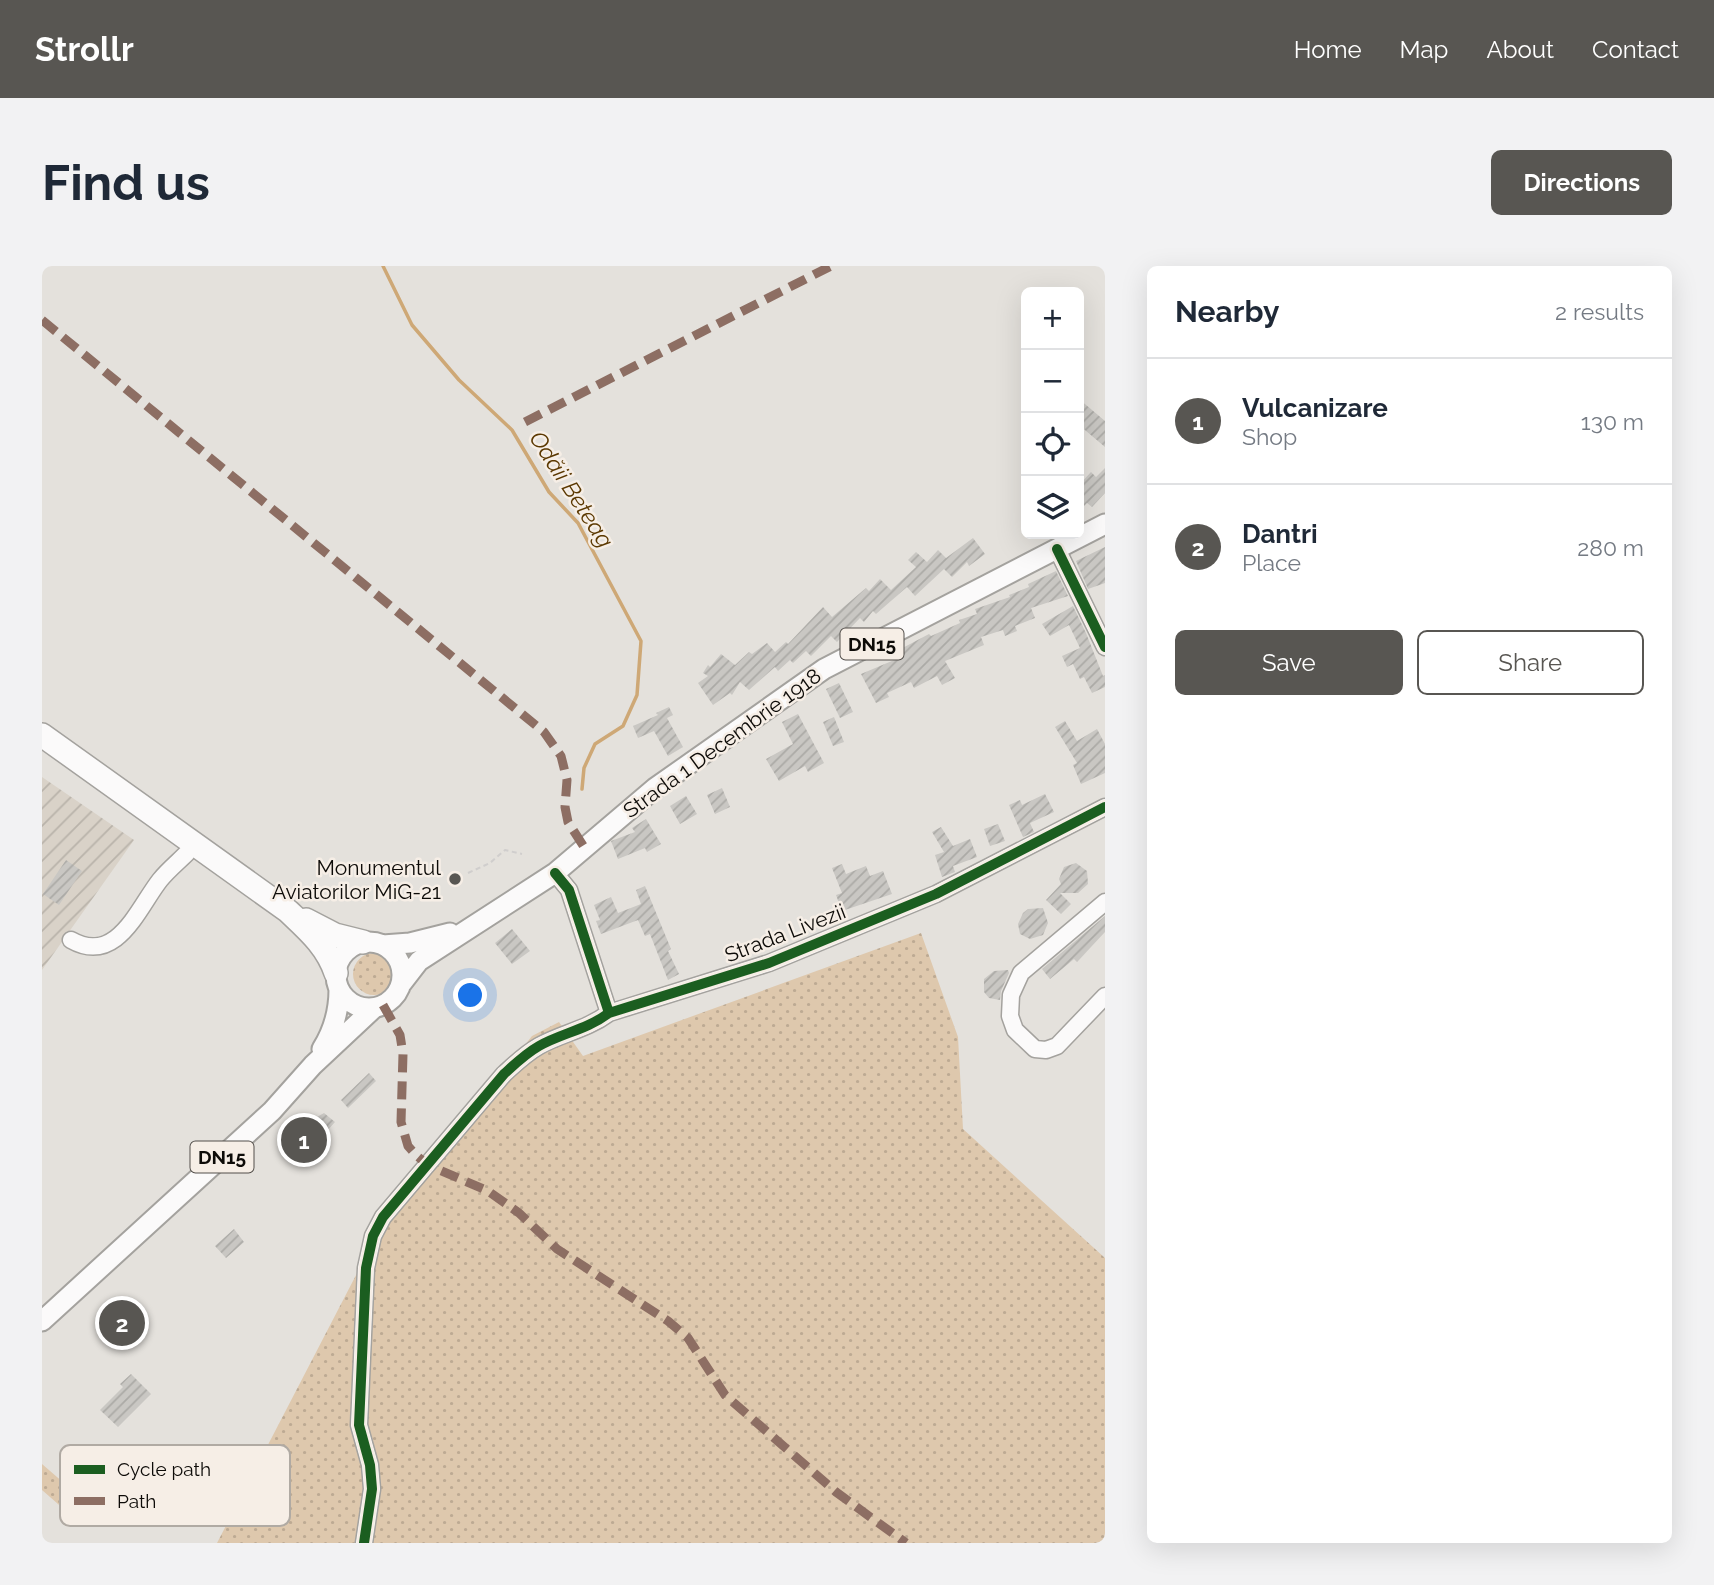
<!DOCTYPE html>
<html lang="en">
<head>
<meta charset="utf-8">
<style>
	body { margin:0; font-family:Raleway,sans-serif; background:#f2f2f3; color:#1f2937 }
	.controls { position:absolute; right:21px; top:21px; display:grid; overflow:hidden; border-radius:10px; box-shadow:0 7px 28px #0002 }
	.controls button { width:63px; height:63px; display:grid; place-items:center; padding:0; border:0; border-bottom:2px solid #e0e1e3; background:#fff; color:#1f2937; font:35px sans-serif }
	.you { position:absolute; left:429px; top:730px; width:24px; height:24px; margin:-18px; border:5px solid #fff; border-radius:50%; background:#1a73e8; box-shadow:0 0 0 10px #1a73e833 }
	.badge { display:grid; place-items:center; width:46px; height:46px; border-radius:50%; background:#585652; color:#fff; font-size:23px; font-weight:700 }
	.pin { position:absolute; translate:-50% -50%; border:4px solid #fff; box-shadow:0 2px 7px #0006 }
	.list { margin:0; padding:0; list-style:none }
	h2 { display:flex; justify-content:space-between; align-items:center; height:91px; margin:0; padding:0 28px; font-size:30px }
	h2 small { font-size:23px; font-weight:400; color:#747a83 }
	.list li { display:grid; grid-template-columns:46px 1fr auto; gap:21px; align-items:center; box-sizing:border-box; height:126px; padding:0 28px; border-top:2px solid #e0e1e3 }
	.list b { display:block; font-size:26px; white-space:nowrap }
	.list p { margin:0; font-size:23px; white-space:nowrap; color:#747a83 }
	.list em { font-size:23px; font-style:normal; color:#747a83 }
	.actions { display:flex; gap:14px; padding:21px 28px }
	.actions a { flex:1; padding:16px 0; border:2px solid #585652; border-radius:10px; text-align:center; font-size:24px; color:#585652 }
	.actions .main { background:#585652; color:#fff }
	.icon { flex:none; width:38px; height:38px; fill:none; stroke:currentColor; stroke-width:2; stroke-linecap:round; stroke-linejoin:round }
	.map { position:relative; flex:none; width:1063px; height:1277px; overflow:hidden; border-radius:10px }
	header { display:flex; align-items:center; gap:42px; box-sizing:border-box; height:98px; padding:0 35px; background:#585652; color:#fff }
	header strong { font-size:33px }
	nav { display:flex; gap:38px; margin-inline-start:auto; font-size:24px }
	.intro { display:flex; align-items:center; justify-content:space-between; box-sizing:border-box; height:168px; padding:0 42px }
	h1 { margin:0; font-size:49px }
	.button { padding:18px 32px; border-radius:10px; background:#585652; color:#fff; font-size:24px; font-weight:700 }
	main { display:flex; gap:42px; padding:0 42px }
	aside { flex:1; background:#fff; border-radius:10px; box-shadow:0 7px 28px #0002 }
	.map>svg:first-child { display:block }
	.industrial { fill:url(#industrial-furrows) }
	.grass { fill:url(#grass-dots) }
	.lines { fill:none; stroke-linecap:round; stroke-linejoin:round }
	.stream { stroke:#cea876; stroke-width:3.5 }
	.building { fill:url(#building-hatch) }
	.minor-casing { stroke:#a4a29e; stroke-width:19 }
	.major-casing { stroke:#a4a29e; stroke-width:23 }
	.highway-casing { stroke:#a4a29e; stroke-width:26 }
	.path { stroke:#d0cecd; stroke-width:2; stroke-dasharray:5 3.5; stroke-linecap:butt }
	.minor { stroke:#fbfafa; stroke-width:16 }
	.major { stroke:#fbfafa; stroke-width:19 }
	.highway { stroke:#fbfafa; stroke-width:23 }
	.quiet { stroke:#8d6e63; stroke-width:9; stroke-dasharray:18 9; stroke-linecap:butt }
	.cycleway-casing { stroke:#f6eee6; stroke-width:15 }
	.cycleway { stroke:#1b5e20; stroke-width:10 }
	.poi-dot { fill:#585652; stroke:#f6eee6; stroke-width:2.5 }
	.labels { text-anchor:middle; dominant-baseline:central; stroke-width:5; stroke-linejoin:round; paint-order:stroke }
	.shield { fill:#f6eee6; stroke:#534f4b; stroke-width:2 }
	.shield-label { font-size:19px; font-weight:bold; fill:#0d0b08 }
	.street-label { font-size:21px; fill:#0d0b08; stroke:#f6eee6 }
	.poi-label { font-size:21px; fill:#0d0b08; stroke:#f6eee6; text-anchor:end }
	.water-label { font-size:23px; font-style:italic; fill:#5b3800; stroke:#f6eee6 }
	.key { fill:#f6eee6; stroke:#b0aaa3; stroke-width:2 }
	.key-label { font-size:19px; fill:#0d0b08 }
</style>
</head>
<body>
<header>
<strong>Strollr</strong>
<nav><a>Home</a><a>Map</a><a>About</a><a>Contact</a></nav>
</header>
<div class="intro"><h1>Find us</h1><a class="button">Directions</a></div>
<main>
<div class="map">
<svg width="1063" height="1277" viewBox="0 0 1063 1277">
	<defs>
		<pattern id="industrial-furrows" width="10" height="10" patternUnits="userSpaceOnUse" patternTransform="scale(1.75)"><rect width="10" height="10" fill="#d9d2c8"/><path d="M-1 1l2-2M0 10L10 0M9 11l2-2" fill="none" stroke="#b9b3aa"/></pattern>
		<pattern id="grass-dots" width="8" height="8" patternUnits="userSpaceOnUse" patternTransform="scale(1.75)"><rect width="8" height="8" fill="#dec8ad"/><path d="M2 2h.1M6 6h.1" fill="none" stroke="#bdaa93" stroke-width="1.8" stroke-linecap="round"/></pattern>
		<pattern id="building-hatch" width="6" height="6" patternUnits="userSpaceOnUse" patternTransform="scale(1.75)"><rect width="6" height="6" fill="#c9c7c3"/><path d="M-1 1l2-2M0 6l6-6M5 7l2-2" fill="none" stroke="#abaaa6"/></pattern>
	</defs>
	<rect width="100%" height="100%" fill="#e4e1dc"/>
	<!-- industrial -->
	<path class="industrial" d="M0 511 92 574 0 704Z"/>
	<!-- grass -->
	<path class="grass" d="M879 667 916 771 921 863 1063 992V1277H175L339 961 490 770 517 756 541 790Z
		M311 708a21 21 0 1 1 42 0a21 21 0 1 1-42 0Z
		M0 1198 45 1237 32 1252 0 1224Z"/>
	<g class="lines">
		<!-- stream -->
		<path class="stream" d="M341 0 370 59 417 114 470 164 507 226 536 257 599 375 595 429 581 460 553 478 542 502 540 523"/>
	</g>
	<!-- building -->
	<path class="building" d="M1037 133 1063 155V181L1037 159Z
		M1063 202V227L1050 241 1045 237 1037 245V219L1049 206 1054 211Z
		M931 272 943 288 927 300 925 296 910 311 902 303 873 330 865 321 834 348 831 345 822 356 818 352 795 376 789 370 769 390 764 385 751 397 748 394 736 405 733 401 707 424 698 416 690 429 688 427 671 439 656 417 666 410 661 407 666 399 668 401 679 388 693 399 707 386 710 388 725 377 733 386 744 376 746 378 781 341 790 351 824 322 827 325 838 313 849 324 874 301 866 294 874 286 885 296 896 284 904 292Z
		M1063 281V317L1046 323 1034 295Z
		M1014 305 1026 330 989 342 993 352 973 360 975 365 963 370 961 364 939 371 942 379 903 395 913 412 900 419 895 410 872 422 869 416 845 427 847 431 834 437 819 408 857 392 853 386 887 368 889 370 918 357 917 354 935 348 933 343 968 331 967 329 987 321 986 318Z
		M1031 340 1044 367 1061 410 1063 409V421L1050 427 1042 411 1038 413 1031 398 1025 401 1020 390 1038 382 1027 359 1008 370 1000 358Z
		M797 417 811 446 798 452 784 423Z
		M627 441 631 449 625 452 641 481 626 490 612 465 596 472 591 460 616 449 614 447Z
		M756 448 782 497 766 506 763 500 737 515 724 493 751 478 740 456Z
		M792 451 802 476 791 480 781 456Z
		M1023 455 1035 475 1055 463 1063 478V507L1039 518 1031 499 1035 497 1013 461Z
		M680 522 688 541 673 548 665 529Z
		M1003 528 1012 546 988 557 992 566 981 571 967 539 978 534 980 539Z
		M644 530 655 548 638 558 628 540Z
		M604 553 619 578 605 586 603 582 576 593 569 575 593 566 590 562Z
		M956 558 963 575 948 580 942 563Z
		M899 561 911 580 928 573 935 591 911 600 913 606 900 611 893 589 902 586 890 566Z
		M24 594 40 605 17 639 1 628Z
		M1034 597 1045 605 1046 618 1036 627H1018L1029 638 1019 648 1004 634 1019 618 1017 613 1022 601Z
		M800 598 804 608 824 600 828 610 841 605 850 628 800 645 794 629 800 627 790 602Z
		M603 620 629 683 626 685 637 708 626 714 608 668 603 670 596 654 559 668 554 655 558 654 552 639 569 631 576 647 599 638 594 624Z
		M1001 642 1006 657 1001 669 988 673 978 668 976 658 981 647 986 643Z
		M1063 650V666L1035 696 1032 693 1008 713 1000 703Z
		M470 663 488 685 470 698 453 677Z
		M966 704 967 707 959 725 958 734 947 732 942 726V713L952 705Z
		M327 807 334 815 306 842 299 834Z
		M282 847 293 856 267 885 251 870 261 859Z
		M192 963 202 976 184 992 173 980Z
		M69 1039 98 1067 91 1074 63 1046Z
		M89 1108 109 1128 76 1161 58 1144 81 1121 78 1118Z"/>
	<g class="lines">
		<defs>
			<path id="minor" d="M1015 283 1063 381
				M513 607 527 624 567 747 727 697 894 628 1063 541
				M1063 636 979 707 969 729 968 750 973 764 993 783 1004 784 1015 780 1063 730
				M29 674C75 700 96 642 118 614 126 604 136 596 145 587
				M322 1277 330 1223 328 1199 317 1159 324 1002 331 970 341 951 462 808C473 798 483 788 497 780 520 767 544 764 567 747"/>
			<path id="major" d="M294 709a33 33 0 1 1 66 0a33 33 0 1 1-66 0Z
				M341 679 368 677 408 667
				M360 717 377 695 513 607 613 522 782 403 1063 258
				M280 783C292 764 297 745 297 723
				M0 1055 230 845 271 799 332 742"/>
			<path id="highway" d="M0 469 246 645C266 664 285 680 294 707
				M264 654 293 669 321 676"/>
		</defs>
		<!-- minor casing -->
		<use href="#minor" class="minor-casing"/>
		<!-- major casing -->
		<use href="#major" class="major-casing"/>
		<!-- highway casing -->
		<use href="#highway" class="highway-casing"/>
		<!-- path -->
		<path class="path" d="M426 607 448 597 463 584 480 588"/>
		<!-- minor -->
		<use href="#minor" class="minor"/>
		<!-- major -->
		<use href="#major" class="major"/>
		<!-- highway -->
		<use href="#highway" class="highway"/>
		<!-- quiet -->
		<path class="quiet" d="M0 54 502 466 519 490 525 514 523 541 526 556 542 581
			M483 156 789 0
			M341 739 358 769 361 788 359 856 366 880 375 890 386 899 446 925 477 947 515 983 626 1055 646 1072 683 1129 794 1226 864 1277"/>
		<defs>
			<path id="cycleway" d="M1015 283 1063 381
				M513 607 527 624 567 747 727 697 894 628 1063 541
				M322 1277 330 1223 328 1199 317 1159 324 1002 331 970 341 951 462 808C473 798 483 788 497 780 520 767 544 764 567 747"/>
		</defs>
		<!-- cycleway casing -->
		<use href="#cycleway" class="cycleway-casing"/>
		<!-- cycleway -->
		<use href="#cycleway" class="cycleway"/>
	</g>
	<!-- markers -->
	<circle class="poi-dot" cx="413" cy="613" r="7"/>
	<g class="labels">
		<!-- shield labels -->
		<g class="shield">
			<rect x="798.5" y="362.5" width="63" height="31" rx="5"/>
			<rect x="148.5" y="875.5" width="63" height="31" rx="5"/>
		</g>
		<g class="shield-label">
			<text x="830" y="378">DN15</text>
			<text x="180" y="891">DN15</text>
		</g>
		<!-- street labels -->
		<g class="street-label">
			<text transform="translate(680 477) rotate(-36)">Strada 1 Decembrie 1918</text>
			<text transform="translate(743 667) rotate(-21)">Strada Livezii</text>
		</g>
		<!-- poi labels -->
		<g class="poi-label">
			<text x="399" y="601">Monumentul<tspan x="399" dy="24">Aviatorilor MiG-21</tspan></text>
		</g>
		<!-- water labels -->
		<g class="water-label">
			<text transform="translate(530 223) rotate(57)">Odăii Beteag</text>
		</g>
	</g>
	<!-- legend -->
	<rect x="18" y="1179" width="230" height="81" rx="10" class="key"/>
	<rect x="32" y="1199" width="31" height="9" fill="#1b5e20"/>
	<rect x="32" y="1231" width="31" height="8" fill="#8d6e63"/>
	<g class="key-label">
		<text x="75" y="1210">Cycle path</text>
		<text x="75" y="1242">Path</text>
	</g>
</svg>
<div class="controls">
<button>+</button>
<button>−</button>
<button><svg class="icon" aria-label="locate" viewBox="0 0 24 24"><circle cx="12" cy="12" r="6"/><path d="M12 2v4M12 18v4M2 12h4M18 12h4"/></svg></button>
<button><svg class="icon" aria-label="layers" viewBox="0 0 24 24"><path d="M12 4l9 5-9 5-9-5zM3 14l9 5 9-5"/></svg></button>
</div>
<div class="you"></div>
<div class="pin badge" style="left:262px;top:874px">1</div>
<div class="pin badge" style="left:80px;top:1057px">2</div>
</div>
<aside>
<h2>Nearby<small>2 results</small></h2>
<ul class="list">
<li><span class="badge">1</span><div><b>Vulcanizare</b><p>Shop</p></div><em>130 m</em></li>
<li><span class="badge">2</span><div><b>Dantri</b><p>Place</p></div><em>280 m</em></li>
</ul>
<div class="actions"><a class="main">Save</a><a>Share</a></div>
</aside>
</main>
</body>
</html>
